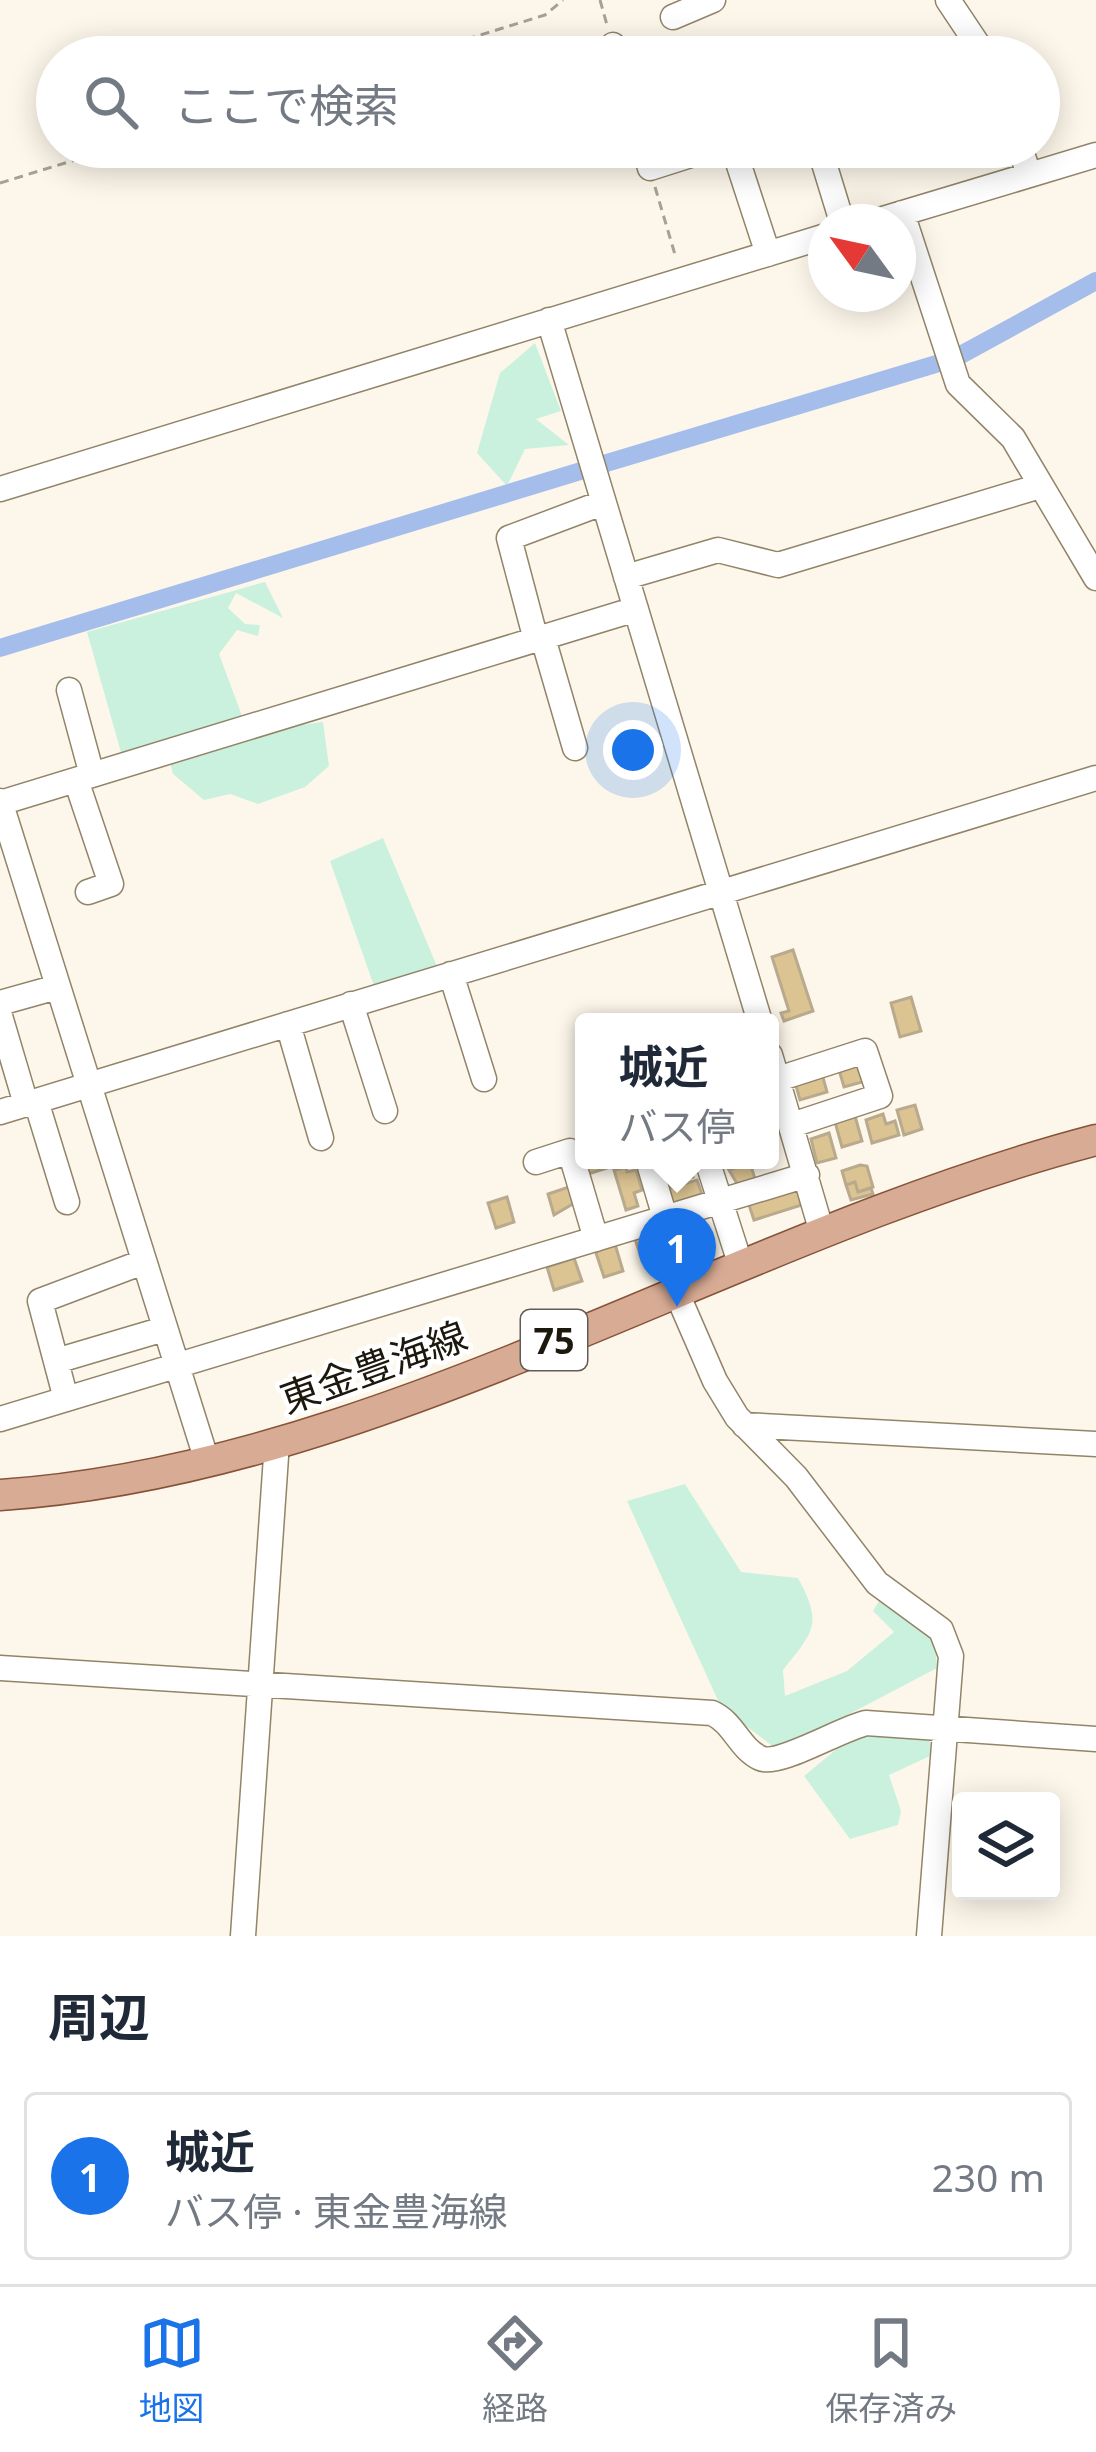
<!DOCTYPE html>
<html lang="ja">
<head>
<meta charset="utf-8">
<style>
	body { margin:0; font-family:"Noto Sans","Noto Sans JP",sans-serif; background:#f2f2f3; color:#1f2937 }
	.controls { position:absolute; right:36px; bottom:36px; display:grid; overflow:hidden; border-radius:12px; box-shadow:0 6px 30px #0003 }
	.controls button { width:108px; height:108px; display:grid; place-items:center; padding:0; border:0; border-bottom:3px solid #e0e1e3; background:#fff; color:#1f2937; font:60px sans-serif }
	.compass { position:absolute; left:808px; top:204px; width:108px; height:108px; border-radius:50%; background:#fff; box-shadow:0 6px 30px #0003; rotate:303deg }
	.you { position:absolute; left:633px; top:750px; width:42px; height:42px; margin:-30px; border:9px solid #fff; border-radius:50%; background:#1a73e8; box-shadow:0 0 0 18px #1a73e833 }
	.badge { display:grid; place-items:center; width:78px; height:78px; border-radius:50%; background:#1a73e8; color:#fff; font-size:39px; font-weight:700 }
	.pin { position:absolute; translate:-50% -99px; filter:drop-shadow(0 3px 6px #0008) }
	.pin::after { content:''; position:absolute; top:63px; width:42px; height:36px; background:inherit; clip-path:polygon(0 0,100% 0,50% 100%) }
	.popup { position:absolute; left:575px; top:1013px; width:204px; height:156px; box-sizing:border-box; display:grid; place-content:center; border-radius:12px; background:#fff; filter:drop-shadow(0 3px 9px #0005); font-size:39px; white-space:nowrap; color:#747a83 }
	.popup b { font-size:45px; color:#1f2937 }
	.popup::after { content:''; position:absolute; left:50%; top:100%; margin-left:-24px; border:24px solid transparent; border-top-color:#fff }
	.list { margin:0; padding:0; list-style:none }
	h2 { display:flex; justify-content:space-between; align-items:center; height:156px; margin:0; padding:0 48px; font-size:51px }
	h2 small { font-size:39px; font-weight:400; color:#747a83 }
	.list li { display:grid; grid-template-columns:78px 1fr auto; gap:36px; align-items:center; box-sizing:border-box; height:168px; margin:0 24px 24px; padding:0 24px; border:3px solid #e0e1e3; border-radius:12px }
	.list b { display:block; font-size:45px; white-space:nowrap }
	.list p { margin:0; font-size:39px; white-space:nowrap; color:#747a83 }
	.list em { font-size:39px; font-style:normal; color:#747a83 }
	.icon { flex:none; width:66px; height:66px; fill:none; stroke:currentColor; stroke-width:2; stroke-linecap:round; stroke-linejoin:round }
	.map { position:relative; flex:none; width:1096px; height:1936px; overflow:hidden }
	.search { position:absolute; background:#fff; box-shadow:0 6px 30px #0003; left:36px; right:36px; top:36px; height:132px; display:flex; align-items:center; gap:30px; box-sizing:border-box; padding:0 42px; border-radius:66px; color:#747a83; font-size:45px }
	.sheet { height:348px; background:#fff }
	nav { display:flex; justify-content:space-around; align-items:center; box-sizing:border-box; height:168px; border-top:3px solid #e0e1e3; background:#fff; font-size:33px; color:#747a83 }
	nav a { display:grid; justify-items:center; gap:6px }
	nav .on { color:#1a73e8 }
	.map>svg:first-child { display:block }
	.green { fill:#caf1de }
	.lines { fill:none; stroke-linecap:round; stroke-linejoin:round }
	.canal { stroke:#a5bdea; stroke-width:18 }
	.building { fill:#dbc392; stroke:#b9aa8e; stroke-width:3 }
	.minor-casing { stroke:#928468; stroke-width:27 }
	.major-casing { stroke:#865338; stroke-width:33 }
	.path { stroke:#a6a095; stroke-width:3; stroke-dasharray:9 6; stroke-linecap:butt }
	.minor { stroke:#fff; stroke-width:24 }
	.major { stroke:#d8ab95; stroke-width:30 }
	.labels { text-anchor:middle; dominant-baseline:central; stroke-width:9; stroke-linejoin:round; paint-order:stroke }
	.shield { fill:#fff; stroke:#615d56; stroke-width:3 }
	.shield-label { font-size:36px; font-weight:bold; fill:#1d180d }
	.street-label { font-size:39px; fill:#1d180d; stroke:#fff }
</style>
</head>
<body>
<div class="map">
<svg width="1096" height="1936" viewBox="0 0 1096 1936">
	<rect width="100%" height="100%" fill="#fdf7eb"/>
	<!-- green -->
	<path class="green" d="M535 343 561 411 536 419 569 445 525 449 507 486 477 453 500 373Z
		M265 582 283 618 236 593 228 608 245 624 260 625 258 636 237 630 219 654 248 732 323 722 329 766 305 787 258 804 230 794 204 800 173 774 169 759 122 756 87 632Z
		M383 838 439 971 374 986 330 861Z
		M685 1484 741 1572 798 1578C823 1624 814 1631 783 1670L785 1696 847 1671 894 1632 873 1611 879 1601 935 1640 937 1668 779 1751 721 1707 627 1501Z
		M856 1733 930 1737V1756L889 1775 901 1811 898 1825 850 1839 804 1776Z"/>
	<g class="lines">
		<!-- canal -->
		<path class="canal" d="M957 357 1096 281
			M600 465 936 364
			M0 648 584 470"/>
	</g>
	<!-- building -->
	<path class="building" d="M793 950 813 1011 784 1021 781 1013 789 1011 772 957Z
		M911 997 921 1031 900 1037 891 1003Z
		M862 1063 866 1081 844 1087 839 1070Z
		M822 1074 827 1092 800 1100 795 1082Z
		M915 1105 922 1129 904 1135 897 1110Z
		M883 1114 886 1124 895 1121 899 1135 872 1143 866 1120Z
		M855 1116 862 1141 842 1147 835 1122Z
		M829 1133 836 1158 817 1163 811 1139Z
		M584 1155V1160H608L610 1167 585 1175 580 1156Z
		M687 1161 693 1177 666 1186 661 1169Z
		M750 1163 756 1182 739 1187 729 1170Z
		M860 1165 867 1166 873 1187 858 1192 855 1182 846 1185 842 1171Z
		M626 1167 627 1172 636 1170 642 1190 634 1193 638 1206 626 1210 614 1170Z
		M697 1180 702 1194 672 1204 667 1189Z
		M855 1182 858 1192 871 1188 873 1194 851 1200 846 1185Z
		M805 1183 811 1202 754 1220 748 1202Z
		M572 1186 576 1202 554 1215 548 1194Z
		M507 1197 514 1222 496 1228 488 1203Z
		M682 1233a13 13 0 1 1 26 0a13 13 0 1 1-26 0Z
		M657 1228 664 1250 641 1257 634 1236 644 1233 646 1241 651 1239 648 1231Z
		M615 1244 623 1271 604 1277 595 1250Z
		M574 1258 582 1281 554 1290 547 1267Z"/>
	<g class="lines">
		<defs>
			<path id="minor" d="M948 0 986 57
				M673 17 713 0
				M613 45 616 57
				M644 147 650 168 716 147
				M733 147 768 254
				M819 147 842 222
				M1020 147 1029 175
				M902 213 958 384 1013 438 1096 578
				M873 222 1096 155
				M549 320 760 1022
				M0 489 826 236
				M626 577 718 550 778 565 1040 486
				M543 638 575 748
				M536 640 509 538 602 503
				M69 690 92 775
				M76 780 111 884 88 892
				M0 801 206 1458
				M0 803 636 609
				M451 974 484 1079
				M0 1003 57 987
				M351 1004 385 1111
				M0 1016 26 1104
				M288 1024 321 1138
				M770 1055 821 1229
				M778 1079 865 1051 880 1096 792 1125
				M36 1101 67 1202
				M0 1112 1096 778
				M648 1160 685 1285
				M707 1160 740 1263
				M536 1162 570 1151 596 1239
				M675 1289 715 1381 737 1417 796 1477 877 1583 941 1630 951 1656 929 1936
				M56 1361 164 1329
				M66 1399 40 1301 143 1262
				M0 1419 807 1175
				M744 1425 1096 1444
				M0 1668 712 1713C734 1723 739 1748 760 1758 778 1767 840 1729 866 1723L1096 1739
				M243 1936 277 1442"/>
			<path id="major" d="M0 1495C382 1469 728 1236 1096 1140"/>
		</defs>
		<!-- minor casing -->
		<use href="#minor" class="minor-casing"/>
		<!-- major casing -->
		<use href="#major" class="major-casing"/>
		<!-- path -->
		<path class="path" d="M600 0 607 25
			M409 57 545 15 563 0
			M0 183 117 147
			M655 187 676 258"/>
		<!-- minor -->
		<use href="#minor" class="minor"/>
		<!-- major -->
		<use href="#major" class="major"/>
	</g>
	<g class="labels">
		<!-- shield labels -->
		<rect class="shield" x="521" y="1310" width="66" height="60" rx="9"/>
		<g class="shield-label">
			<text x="554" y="1340">75</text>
		</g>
		<!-- street labels -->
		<g class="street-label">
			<text transform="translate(373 1366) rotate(-20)">東金豊海線</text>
		</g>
	</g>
</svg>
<div class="controls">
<button><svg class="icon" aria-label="layers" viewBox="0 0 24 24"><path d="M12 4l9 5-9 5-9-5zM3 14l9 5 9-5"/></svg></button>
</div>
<svg class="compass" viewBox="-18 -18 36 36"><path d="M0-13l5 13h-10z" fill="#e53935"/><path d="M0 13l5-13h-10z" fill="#747a83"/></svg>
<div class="you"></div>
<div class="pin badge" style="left:677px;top:1307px">1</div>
<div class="popup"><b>城近</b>バス停</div>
<div class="search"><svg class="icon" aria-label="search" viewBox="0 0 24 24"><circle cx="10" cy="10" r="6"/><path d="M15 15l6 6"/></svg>ここで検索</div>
</div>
<section class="sheet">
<h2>周辺<small></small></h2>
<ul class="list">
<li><span class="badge">1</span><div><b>城近</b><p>バス停 · 東金豊海線</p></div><em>230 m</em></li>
</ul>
</section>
<nav>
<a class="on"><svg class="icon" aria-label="map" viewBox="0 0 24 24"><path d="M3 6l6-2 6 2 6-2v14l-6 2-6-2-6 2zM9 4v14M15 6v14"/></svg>地図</a>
<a><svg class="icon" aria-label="directions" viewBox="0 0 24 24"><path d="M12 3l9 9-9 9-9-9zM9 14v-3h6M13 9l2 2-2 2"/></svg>経路</a>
<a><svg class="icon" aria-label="saved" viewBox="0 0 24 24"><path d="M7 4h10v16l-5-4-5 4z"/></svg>保存済み</a>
</nav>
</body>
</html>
